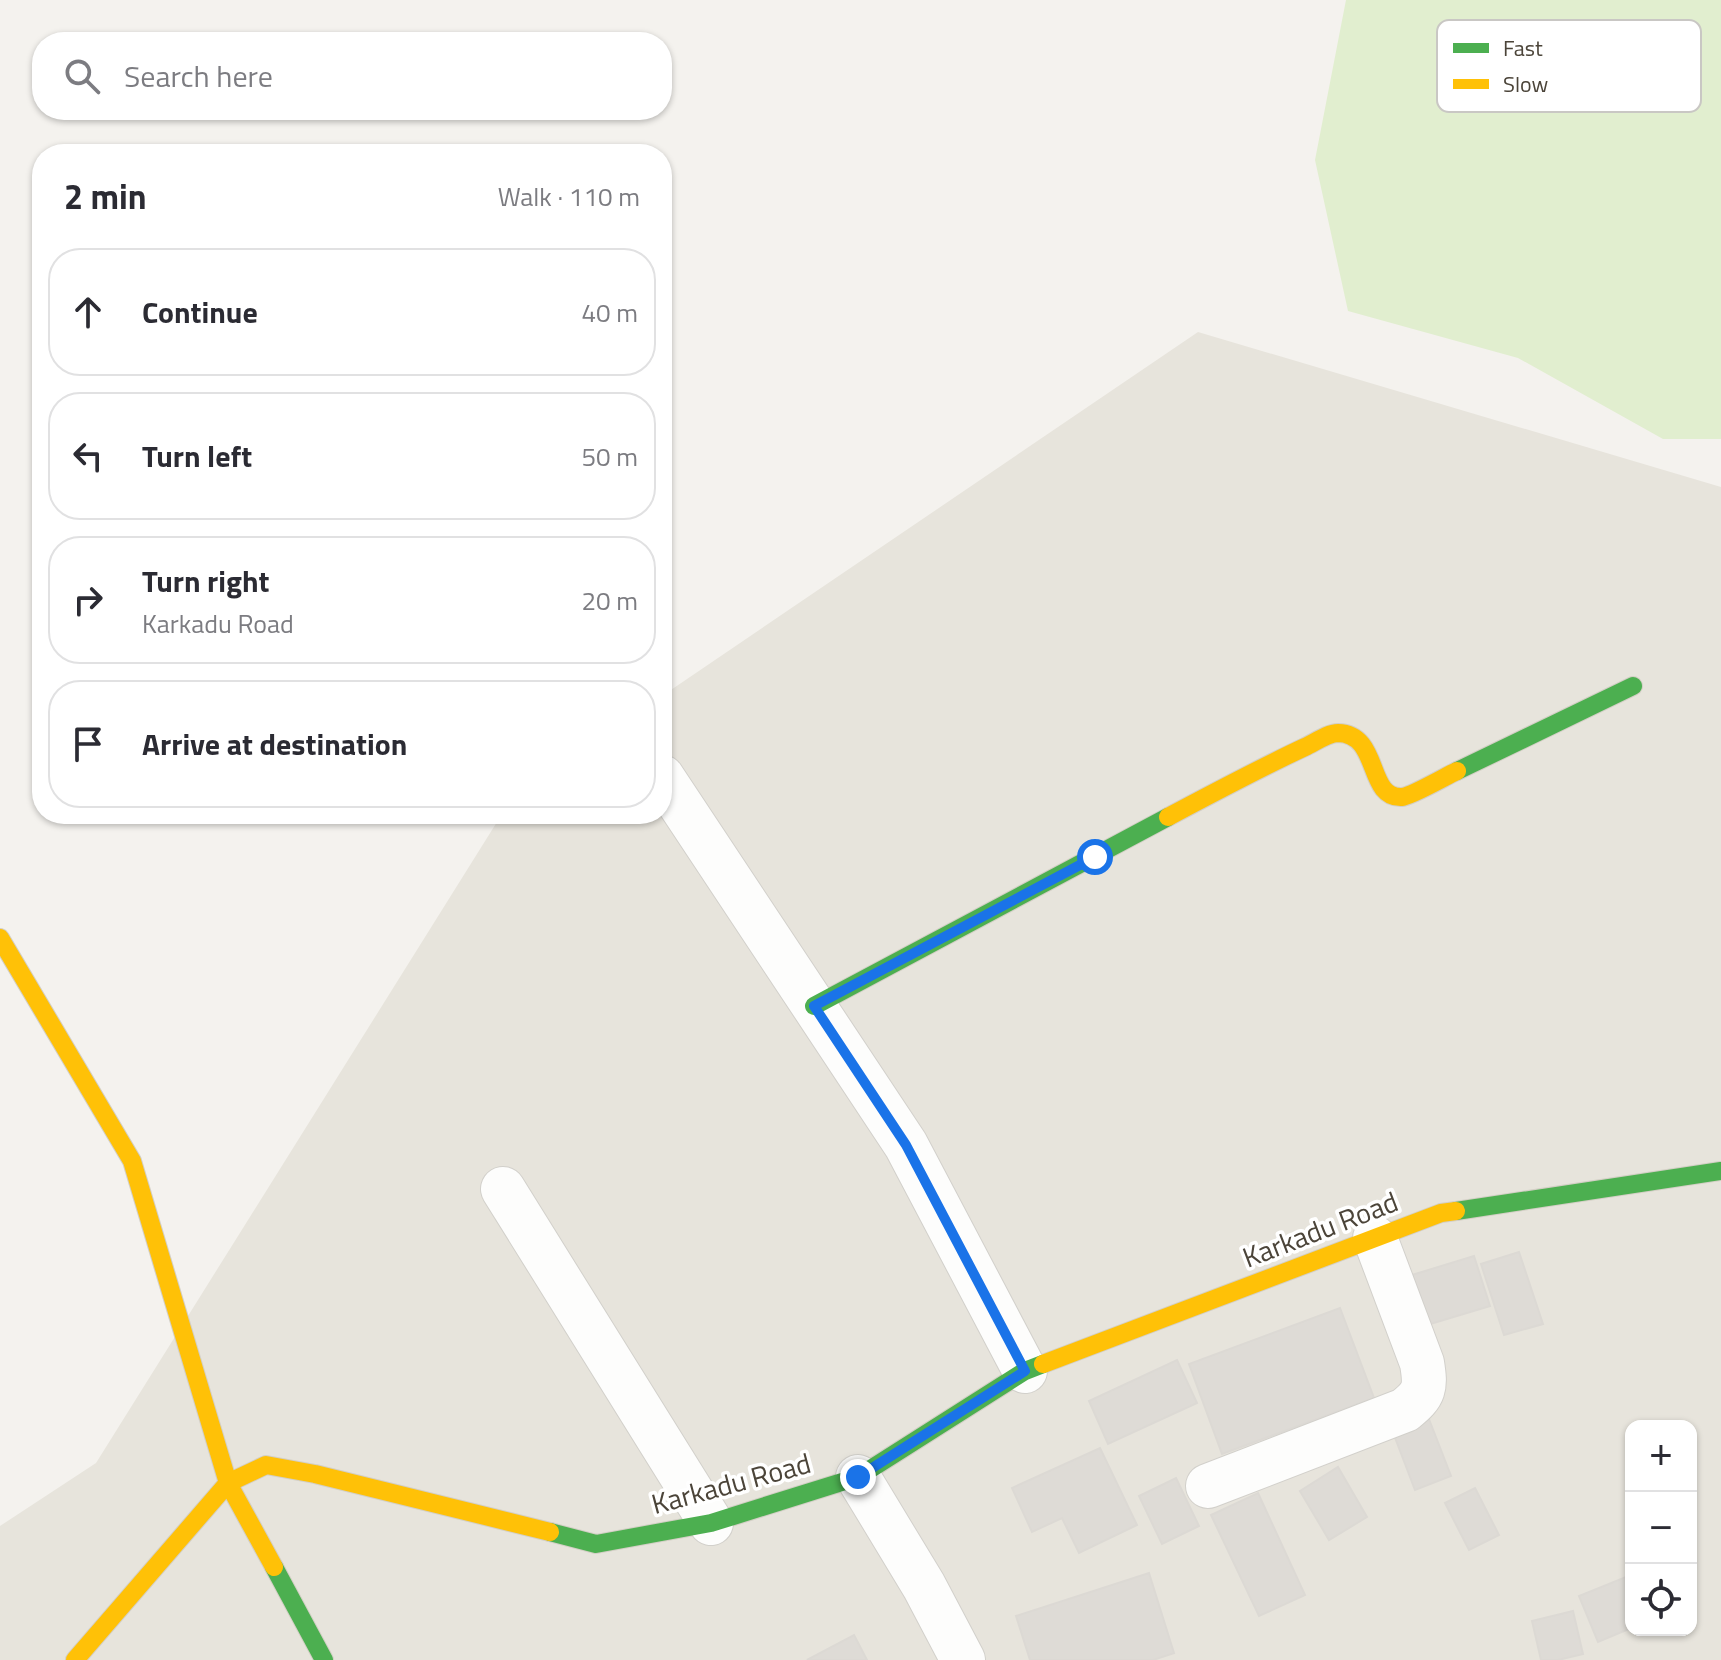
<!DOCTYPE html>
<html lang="en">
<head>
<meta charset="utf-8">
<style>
	body { margin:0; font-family:"Titillium Web",sans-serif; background:#f2f2f3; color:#2b2b33 }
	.controls { position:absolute; right:24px; bottom:24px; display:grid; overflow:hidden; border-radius:16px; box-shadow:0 2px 6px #0004 }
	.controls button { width:72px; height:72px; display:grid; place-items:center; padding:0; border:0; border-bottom:2px solid #e1e1e2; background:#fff; color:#2b2b33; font:40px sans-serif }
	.stop { position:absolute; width:24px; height:24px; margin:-18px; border:6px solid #1a73e8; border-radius:50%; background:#fff }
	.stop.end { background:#1a73e8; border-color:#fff; box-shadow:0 2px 8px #0008 }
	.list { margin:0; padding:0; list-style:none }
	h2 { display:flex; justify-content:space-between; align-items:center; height:104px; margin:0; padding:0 32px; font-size:34px }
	h2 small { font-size:26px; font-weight:400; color:#7c7c81 }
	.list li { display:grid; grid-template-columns:52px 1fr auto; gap:24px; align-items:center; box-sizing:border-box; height:128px; margin:0 16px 16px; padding:0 16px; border:2px solid #e1e1e2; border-radius:32px }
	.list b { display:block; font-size:30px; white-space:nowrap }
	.list p { margin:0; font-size:26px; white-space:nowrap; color:#7c7c81 }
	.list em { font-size:26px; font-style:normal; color:#7c7c81 }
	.icon { flex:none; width:44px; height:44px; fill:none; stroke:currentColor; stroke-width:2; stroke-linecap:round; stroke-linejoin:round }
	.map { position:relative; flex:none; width:1721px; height:1660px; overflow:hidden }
	.search { position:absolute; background:#fff; box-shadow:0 2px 6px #0004; left:32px; top:32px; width:640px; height:88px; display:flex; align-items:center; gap:20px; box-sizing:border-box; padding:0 28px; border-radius:32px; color:#7c7c81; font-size:30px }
	.panel { position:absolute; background:#fff; box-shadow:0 2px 6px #0004; left:32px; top:144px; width:640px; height:680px; border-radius:32px }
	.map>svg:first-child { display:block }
	.residential { fill:#e7e4dc; fill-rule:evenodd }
	.green { fill:#e1eecf }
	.building { fill:#dedbd6; stroke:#dcd9d4; stroke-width:2 }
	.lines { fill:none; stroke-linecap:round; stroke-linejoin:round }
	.street-casing { stroke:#d2d0cb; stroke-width:46 }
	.fast-casing { stroke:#d3cfc5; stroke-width:20 }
	.slow-casing { stroke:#d3cfc5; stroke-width:20 }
	.street { stroke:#fdfdfc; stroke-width:44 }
	.fast { stroke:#4caf50; stroke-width:18 }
	.slow { stroke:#ffc107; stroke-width:18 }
	.route { stroke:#1a73e8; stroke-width:10 }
	.labels { text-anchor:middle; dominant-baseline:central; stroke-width:7; stroke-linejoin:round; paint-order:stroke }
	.street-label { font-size:28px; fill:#4b4439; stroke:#fff }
	.key { fill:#fff; stroke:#c9c7c4; stroke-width:2 }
	.key-label { font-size:22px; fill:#4b4439 }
</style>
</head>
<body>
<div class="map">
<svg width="1721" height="1660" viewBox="0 0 1721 1660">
	<rect width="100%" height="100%" fill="#f4f2ee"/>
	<!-- residential -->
	<path class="residential" d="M1198 332 1721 487V1660H0V1526L96 1463 502 814H662V696ZM1631 1426H1691V1630H1631Z"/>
	<!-- green -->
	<path class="green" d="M1346 0H1721V439H1663L1518 358 1348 311 1315 160Z"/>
	<!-- building -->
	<path class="building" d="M1519 1252 1543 1324 1504 1335 1481 1264Z
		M1474 1256 1490 1306 1427 1325 1412 1275Z
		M1340 1308 1374 1398 1222 1454 1189 1364Z
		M1177 1360 1197 1403 1108 1444 1089 1401Z
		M1427 1414 1451 1476 1415 1490 1391 1427Z
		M1100 1448 1137 1525 1079 1553 1062 1518 1032 1532 1012 1488Z
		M1338 1467 1367 1517 1329 1540 1300 1491Z
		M1176 1478 1199 1526 1162 1544 1139 1496Z
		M1475 1488 1499 1535 1469 1550 1445 1503Z
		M1258 1493 1305 1595 1259 1616 1211 1515Z
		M1149 1573 1174 1653 1153 1660H1030L1016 1616Z
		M1631 1575V1628L1598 1642 1579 1596Z
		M1573 1611 1583 1654 1558 1660H1541L1532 1621Z
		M854 1635 867 1660H807Z"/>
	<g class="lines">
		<defs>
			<path id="street" d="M662 777 906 1145 1025 1371
				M503 1189 711 1523
				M858 1477 924 1586 963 1660
				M1208 1486 1405 1410C1425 1394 1426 1388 1422 1363L1375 1238"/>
			<path id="fast" d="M1457 771 1633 686
				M814 1006 1168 817
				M1456 1211 1721 1171
				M550 1532 596 1544 711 1523 858 1477 1025 1371 1043 1364
				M274 1567 324 1660"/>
			<path id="slow" d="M1168 817C1213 793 1258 769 1305 747 1314 743 1328 733 1338 733 1381 734 1366 799 1402 797 1412 796 1446 776 1457 771
				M0 938 132 1161 228 1483 274 1567
				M1043 1364 1441 1213 1456 1211
				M75 1660 228 1483 266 1465 315 1474 550 1532"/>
		</defs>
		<!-- street casing -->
		<use href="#street" class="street-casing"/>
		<!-- fast casing -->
		<use href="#fast" class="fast-casing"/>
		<!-- slow casing -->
		<use href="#slow" class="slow-casing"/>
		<!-- street -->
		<use href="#street" class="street"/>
		<!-- fast -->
		<use href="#fast" class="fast"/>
		<!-- slow -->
		<use href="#slow" class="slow"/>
	</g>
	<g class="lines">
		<!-- route -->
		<path class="route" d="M858 1477 1025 1371 906 1145 814 1006 1095 857"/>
	</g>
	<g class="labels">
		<!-- street labels -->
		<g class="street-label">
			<text transform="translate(1320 1229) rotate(-21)">Karkadu Road</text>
			<text transform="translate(731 1483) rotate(-15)">Karkadu Road</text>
		</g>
	</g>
	<!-- legend -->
	<rect x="1437" y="20" width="264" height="92" rx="12" class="key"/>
	<rect x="1453" y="43" width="36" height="10" fill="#4caf50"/>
	<rect x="1453" y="79" width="36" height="10" fill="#ffc107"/>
	<g class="key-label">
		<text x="1503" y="56">Fast</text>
		<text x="1503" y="92">Slow</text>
	</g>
</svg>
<div class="controls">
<button>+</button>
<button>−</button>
<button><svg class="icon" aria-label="locate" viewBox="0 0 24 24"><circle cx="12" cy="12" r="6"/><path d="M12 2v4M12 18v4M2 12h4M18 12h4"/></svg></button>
</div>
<div class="stop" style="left:1095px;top:857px"></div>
<div class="stop end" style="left:858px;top:1477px"></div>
<div class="search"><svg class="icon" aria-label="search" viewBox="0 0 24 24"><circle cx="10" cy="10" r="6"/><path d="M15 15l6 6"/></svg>Search here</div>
<section class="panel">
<h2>2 min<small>Walk · 110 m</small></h2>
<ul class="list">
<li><svg class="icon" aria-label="ahead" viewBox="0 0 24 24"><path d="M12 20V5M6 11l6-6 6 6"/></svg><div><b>Continue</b></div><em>40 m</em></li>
<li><svg class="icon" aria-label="left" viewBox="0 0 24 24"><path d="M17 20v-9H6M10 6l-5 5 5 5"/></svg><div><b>Turn left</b></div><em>50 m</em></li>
<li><svg class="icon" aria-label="right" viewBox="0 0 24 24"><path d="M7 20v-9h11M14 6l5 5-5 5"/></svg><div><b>Turn right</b><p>Karkadu Road</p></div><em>20 m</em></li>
<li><svg class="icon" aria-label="arrive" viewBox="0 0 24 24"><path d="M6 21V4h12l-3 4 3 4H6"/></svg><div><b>Arrive at destination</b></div></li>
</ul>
</section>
</div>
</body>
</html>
